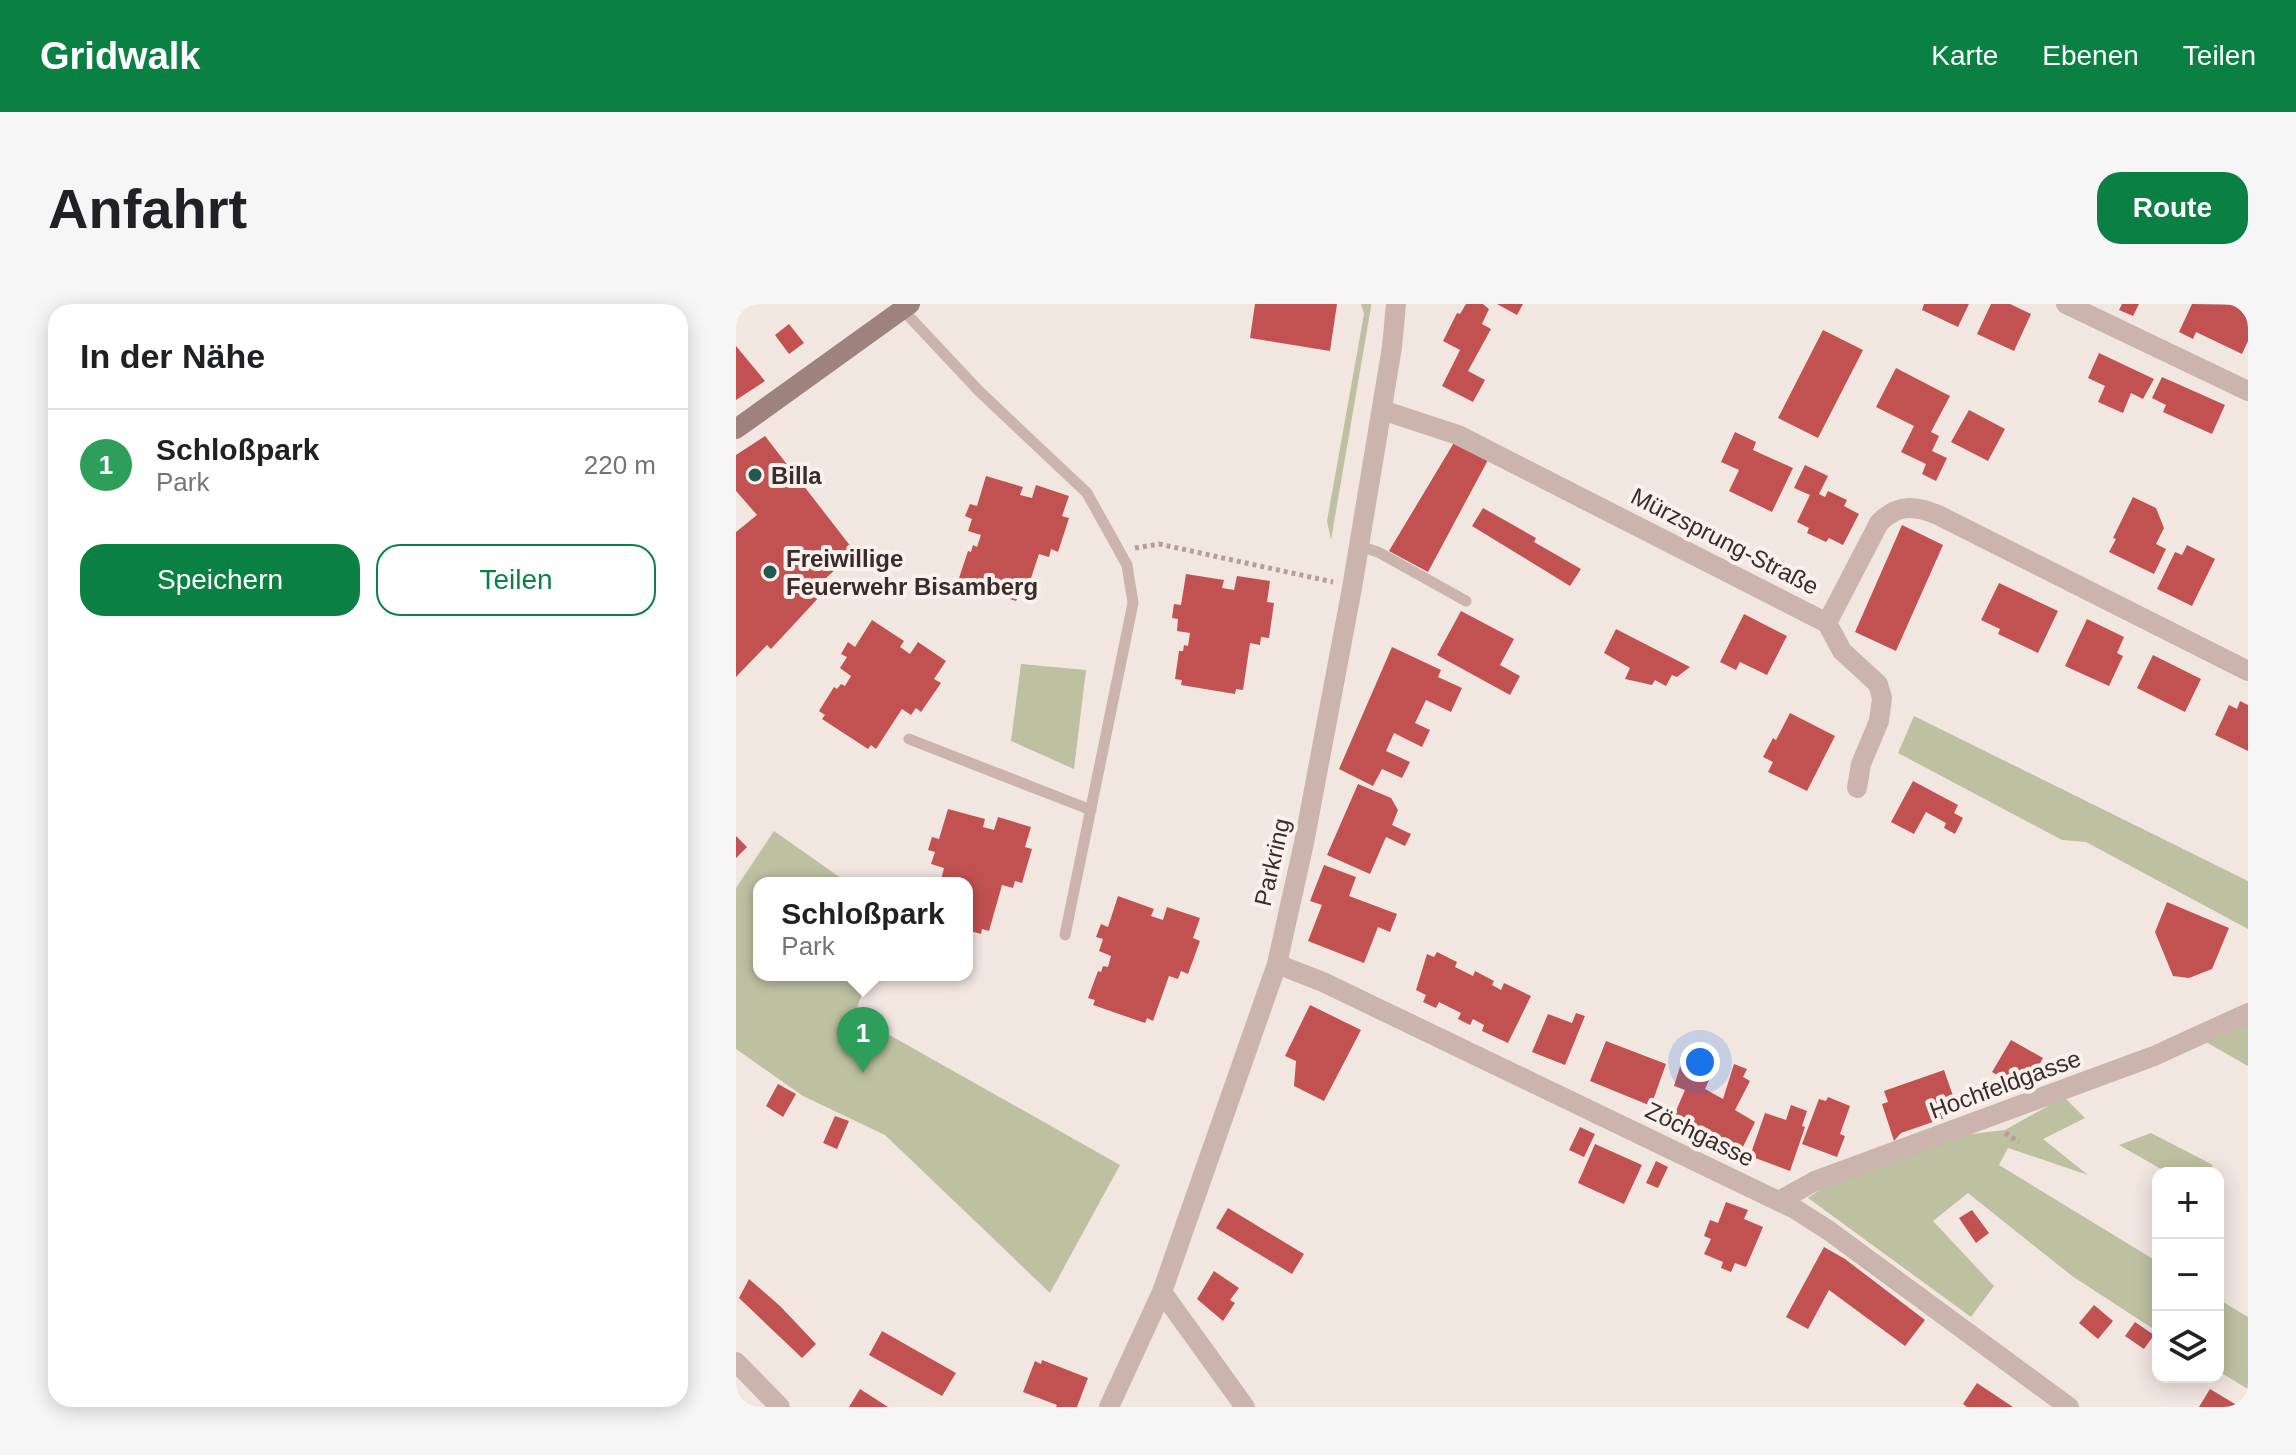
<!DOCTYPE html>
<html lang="de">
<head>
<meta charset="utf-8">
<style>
	body { margin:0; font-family:Arial,sans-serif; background:#f6f6f6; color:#202124 }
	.controls { position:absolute; right:24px; bottom:24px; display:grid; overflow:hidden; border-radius:16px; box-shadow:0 4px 20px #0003 }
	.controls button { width:72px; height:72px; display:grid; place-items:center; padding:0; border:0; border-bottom:2px solid #e0e0e0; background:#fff; color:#202124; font:40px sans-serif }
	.you { position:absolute; left:964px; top:758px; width:28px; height:28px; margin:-20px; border:6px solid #fff; border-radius:50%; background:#1a73e8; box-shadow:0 0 0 12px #1a73e833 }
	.badge { display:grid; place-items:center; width:52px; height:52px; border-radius:50%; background:#0b8043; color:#fff; font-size:26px; font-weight:700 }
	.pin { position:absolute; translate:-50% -66px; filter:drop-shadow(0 2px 4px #0008) }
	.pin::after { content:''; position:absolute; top:42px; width:28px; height:24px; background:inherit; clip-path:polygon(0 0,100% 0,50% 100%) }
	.popup { position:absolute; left:17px; top:573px; width:220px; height:104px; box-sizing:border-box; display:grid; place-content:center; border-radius:16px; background:#fff; filter:drop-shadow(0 2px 6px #0005); font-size:26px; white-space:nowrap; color:#757577 }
	.popup b { font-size:30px; color:#202124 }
	.popup::after { content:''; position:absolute; left:50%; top:100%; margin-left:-16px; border:16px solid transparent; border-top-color:#fff }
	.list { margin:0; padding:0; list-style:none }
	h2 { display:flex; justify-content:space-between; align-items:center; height:104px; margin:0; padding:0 32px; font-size:34px }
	h2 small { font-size:26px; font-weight:400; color:#757577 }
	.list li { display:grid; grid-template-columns:52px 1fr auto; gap:24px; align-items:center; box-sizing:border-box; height:112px; padding:0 32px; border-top:2px solid #e0e0e0 }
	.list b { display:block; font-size:30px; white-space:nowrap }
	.list p { margin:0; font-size:26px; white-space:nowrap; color:#757577 }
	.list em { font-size:26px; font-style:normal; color:#757577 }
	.actions { display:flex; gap:16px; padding:24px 32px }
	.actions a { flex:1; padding:18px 0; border:2px solid #0b8043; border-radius:24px; text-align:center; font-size:28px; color:#0b8043 }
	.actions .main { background:#0b8043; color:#fff }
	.icon { flex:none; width:44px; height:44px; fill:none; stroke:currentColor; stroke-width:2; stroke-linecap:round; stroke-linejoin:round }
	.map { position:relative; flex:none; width:1512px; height:1103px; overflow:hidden; border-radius:24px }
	header { display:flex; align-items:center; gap:48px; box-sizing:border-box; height:112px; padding:0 40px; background:#0b8043; color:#fff }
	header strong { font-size:38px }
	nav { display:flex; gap:44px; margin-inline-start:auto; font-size:28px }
	.intro { display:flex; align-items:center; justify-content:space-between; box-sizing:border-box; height:192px; padding:0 48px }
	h1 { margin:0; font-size:56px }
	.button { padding:20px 36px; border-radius:24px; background:#0b8043; color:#fff; font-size:28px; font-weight:700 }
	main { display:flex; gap:48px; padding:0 48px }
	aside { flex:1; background:#fff; border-radius:24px; box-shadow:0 4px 20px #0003 }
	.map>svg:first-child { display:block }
	.green { fill:#bec1a1 }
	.building { fill:#c15251 }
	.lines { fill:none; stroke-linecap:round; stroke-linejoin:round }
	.path { stroke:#b69d97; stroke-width:5; stroke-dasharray:4 4; stroke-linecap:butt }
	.lane { stroke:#cbb4ad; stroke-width:11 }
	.street { stroke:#cbb4ad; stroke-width:20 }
	.secondary { stroke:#9e827e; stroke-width:20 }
	.poi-dot { fill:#225950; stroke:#faf1ed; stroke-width:3 }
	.labels { text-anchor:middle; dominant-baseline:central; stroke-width:8; stroke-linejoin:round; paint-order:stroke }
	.poi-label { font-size:24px; font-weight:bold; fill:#392c2b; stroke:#faf1ed; text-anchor:start }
	.street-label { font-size:24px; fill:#392c2b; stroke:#faf1ed }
</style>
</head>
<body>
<header>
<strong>Gridwalk</strong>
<nav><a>Karte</a><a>Ebenen</a><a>Teilen</a></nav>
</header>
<div class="intro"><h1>Anfahrt</h1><a class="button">Route</a></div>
<main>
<aside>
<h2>In der Nähe<small></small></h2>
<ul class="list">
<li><span class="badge" style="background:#2e9e5b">1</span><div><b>Schloßpark</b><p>Park</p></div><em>220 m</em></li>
</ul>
<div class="actions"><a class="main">Speichern</a><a>Teilen</a></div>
</aside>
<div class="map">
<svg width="1512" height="1103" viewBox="0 0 1512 1103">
	<rect width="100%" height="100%" fill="#f2e6e1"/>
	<!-- green -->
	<path class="green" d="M625 0H635V3L595 236 591 217 628 10Z
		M285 360 350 366 338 465 275 437Z
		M1178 412 1512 577V625L1350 538 1326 536 1162 449Z
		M38 527 112 579H23V671H134L118 711 384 861 314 989 149 831 67 792 0 745V584Z
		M1512 715V762L1468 737Z
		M1328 793 1349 814 1307 835 1352 871 1272 844 1263 861 1422 958V1028L1336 972 1232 889 1197 917 1258 982 1235 1013 1072 894 1091 881 1235 830 1269 826Z
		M1415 829 1477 861 1470 869H1432L1383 841Z
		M1482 995 1512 1013V1085L1482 1067Z"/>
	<!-- building -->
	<path class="building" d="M519 0H601L594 47 514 34Z
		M730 0H747L753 5 746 20 755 25 732 67 749 76 737 98 706 82 724 46 707 37 721 9 724 10Z
		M761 0H787L781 11Z
		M1188 0H1233L1222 23 1186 6Z
		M1255 0H1274L1295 10 1278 47 1241 30Z
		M1386 0H1403L1397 12 1383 6Z
		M1456 0 1512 1V37L1506 50 1460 28 1457 35 1443 28Z
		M53 20 68 39 53 50 39 31Z
		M1087 26 1127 46 1082 134 1042 114Z
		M0 42 29 77 0 96Z
		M1363 49 1418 75 1407 95 1395 89 1387 109 1362 98 1369 82 1352 74Z
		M1160 64 1214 92 1195 128 1203 132 1196 147 1211 154 1200 177 1186 170 1190 160 1165 148 1178 122 1140 103Z
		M1426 73 1489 101 1476 130 1427 108 1430 101 1416 94Z
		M1233 106 1269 125 1252 157 1215 138Z
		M999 128 1020 138 1017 146 1057 164 1036 208 993 187 1003 166 985 158Z
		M29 132 119 248 80 283 86 290 35 345 31 341 0 373V228L21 211 0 187V151Z
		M719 137 752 156 692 268 653 247Z
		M1069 161 1092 172 1083 190 1089 193 1092 187 1111 196 1108 202 1123 210 1107 241 1093 234 1090 238 1071 229 1073 224 1061 218 1074 191 1058 184Z
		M250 172 287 183 284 191 296 194 300 181 333 192 326 212 333 214 322 248 315 245 313 253 303 250 288 295 282 293 280 297 228 280 230 275 223 274 232 247 235 248 237 241 241 243 245 231 232 227 236 215 229 212 234 200 241 202Z
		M1397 193 1420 204 1428 224 1420 240 1430 245 1418 270 1373 248 1380 235 1377 234Z
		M747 204 800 234 798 238 845 265 834 282 736 222Z
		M1166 221 1207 241 1160 347 1119 328Z
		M1451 241 1479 255 1456 302 1421 285 1439 248 1446 251Z
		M450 270 488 276 486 284 498 286 501 272 534 277 531 298 538 299 533 334 525 333 524 341 514 339 507 386 500 385 499 390 445 381 446 376 439 375 443 347H447L448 341 452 342 454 329 441 327 442 315 436 314 438 300 445 301Z
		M1263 279 1322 307 1302 349 1262 330 1264 325 1245 316Z
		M725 307 778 335 764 361 784 372 774 391 701 351Z
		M1008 310 1051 332 1031 371 1004 358 1000 366 984 358Z
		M1351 315 1388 333 1381 349 1387 352 1373 382 1329 362Z
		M136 316 168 337 164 343 174 350 182 338 210 357 198 375 205 379 185 408 180 404 175 411 166 405 140 445 135 441 132 445 86 415 89 411 83 407 98 383 101 385 105 380 109 382 115 372 104 364 111 353 105 350 112 338 119 343Z
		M880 325 954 363 941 373 936 371 930 382 919 376 916 381 889 375 894 364 868 349Z
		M656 343 705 366 702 373 726 384 715 408 690 396 679 419 694 426 686 443 658 429 650 447 674 458 666 474 646 465 637 482 603 465Z
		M1417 351 1465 375 1449 408 1401 384Z
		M1504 397 1512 401V447L1479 431 1493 401 1501 405Z
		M1054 409 1099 432 1071 487 1032 468 1037 458 1027 453 1037 434 1040 436Z
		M1177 477 1222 501 1218 509 1227 514 1219 530 1208 524 1210 519 1190 508 1178 530 1155 518Z
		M622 480 655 494 662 506 656 521 675 530 669 542 650 533 634 570 591 551Z
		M212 505 249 515 247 523 258 526 262 513 295 523 289 543 296 545 286 579 279 577 277 584 266 581 253 627 246 625 245 630 231 626V579H199L200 574 205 576 208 564 195 560 199 548 192 546 196 533 203 535Z
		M0 532 11 543 0 554Z
		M588 561 620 573 613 592 661 610 654 628 642 623 628 659 572 637 586 601 574 597Z
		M382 592 418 605 415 612 427 616 431 603 464 614 457 634 464 637 452 670 445 667 442 675 433 672 417 717 411 714 409 719 357 701 359 696 352 694 362 667 365 668 367 662 372 663 375 652 363 647 367 635 360 633 365 620 372 623Z
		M1431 598 1493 624 1476 665 1453 674 1437 672 1419 628Z
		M701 648 721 658 719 663 737 672 739 667 758 677 756 681 765 686 768 679 795 692 772 739 746 727 748 721 737 715 734 721 722 715 725 709 703 698 700 704 687 698 690 691 680 686 691 650 698 653Z
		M574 701 625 726 588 797 558 782 560 757 549 752Z
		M840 709 849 712 829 761 796 748 812 710 836 719Z
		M1275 736 1307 754 1289 786 1256 768Z
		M870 737 930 760 915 802 854 777Z
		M948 750 963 757 958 766 974 774 969 785 987 795 998 760 1011 765 1007 773 1014 777 999 806 1019 818 1004 849 936 816 949 786 938 782Z
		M1208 766 1223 809 1165 829 1158 837 1146 800 1152 798 1148 787Z
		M42 780 60 790 47 813 30 802Z
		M1092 793 1114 802 1104 830 1109 832 1101 853 1066 840 1083 795 1090 797Z
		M1055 801 1071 807 1066 822 1069 823 1054 867 1014 852 1029 809 1050 816Z
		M99 812 113 817 101 845 87 839Z
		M844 823 859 830 848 853 833 846Z
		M859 840 906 861 888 900 842 879Z
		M920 857 932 863 922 884 910 879Z
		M990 898 1012 906 1008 915 1027 923 1010 963 999 959 995 968 985 964 987 958 968 950 975 935 968 932 974 916 982 919Z
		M492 904 568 950 556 970 480 924Z
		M1236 906 1253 929 1240 939 1223 914Z
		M1088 943 1109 955 1189 1016 1169 1042 1093 986 1072 1025 1050 1013Z
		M478 967 503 984 494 996 499 999 487 1017 461 995Z
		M13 975 44 1002 80 1040 66 1054 3 994Z
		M1358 1001 1377 1017 1362 1035 1343 1019Z
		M1399 1018 1418 1031 1408 1045 1389 1032Z
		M146 1027 220 1069 206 1092 133 1051Z
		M306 1056 352 1074 341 1103H320L321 1101 287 1088 299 1057 305 1060Z
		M1241 1079 1277 1103H1231L1227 1100Z
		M124 1085 152 1103H113Z
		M1474 1085 1504 1103H1463Z"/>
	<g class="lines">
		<!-- path -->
		<path class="path" d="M399 244 423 240 597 278
			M1269 829 1283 838"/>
		<!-- lane -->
		<path class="lane" d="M167 6 243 87 351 189 391 261 397 299 329 631
			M623 242 642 248 730 297
			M173 435 355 506"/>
		<!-- street -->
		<path class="street" d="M1330 0 1512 87
			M646 106 722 131 1091 319
			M1091 319 1143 219C1161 200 1179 201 1202 211L1512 367
			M1091 319 1106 347 1142 380 1146 394 1143 417 1125 460 1121 484
			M541 660 587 678 1059 905 1092 926 1333 1103
			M1043 897 1079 877 1418 752 1512 709
			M426 988 509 1103
			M0 1058 44 1103
			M373 1103 426 988 541 660 568 539 616 284 656 43 660 0"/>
		<!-- secondary -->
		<path class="secondary" d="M0 125 174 0"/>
	</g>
	<!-- markers -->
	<g class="poi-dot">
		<circle cx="19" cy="171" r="8"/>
		<circle cx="34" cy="268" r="8"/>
	</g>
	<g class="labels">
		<!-- poi labels -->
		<g class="poi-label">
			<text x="35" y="171">Billa</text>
			<text x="50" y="254">Freiwillige<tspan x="50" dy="28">Feuerwehr Bisamberg</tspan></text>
		</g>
		<!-- street labels -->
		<g class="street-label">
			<text transform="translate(989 237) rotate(27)">Mürzsprung-Straße</text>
			<text transform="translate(536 558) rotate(-77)">Parkring</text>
			<text transform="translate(1269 780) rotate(-20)">Hochfeldgasse</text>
			<text transform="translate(964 830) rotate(26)">Zöchgasse</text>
		</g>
	</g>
</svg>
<div class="controls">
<button>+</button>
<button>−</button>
<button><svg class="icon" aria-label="layers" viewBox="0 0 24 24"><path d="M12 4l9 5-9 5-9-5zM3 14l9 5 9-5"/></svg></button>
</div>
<div class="you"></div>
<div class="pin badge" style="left:127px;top:769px;background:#2e9e5b">1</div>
<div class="popup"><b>Schloßpark</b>Park</div>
</div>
</main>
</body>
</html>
